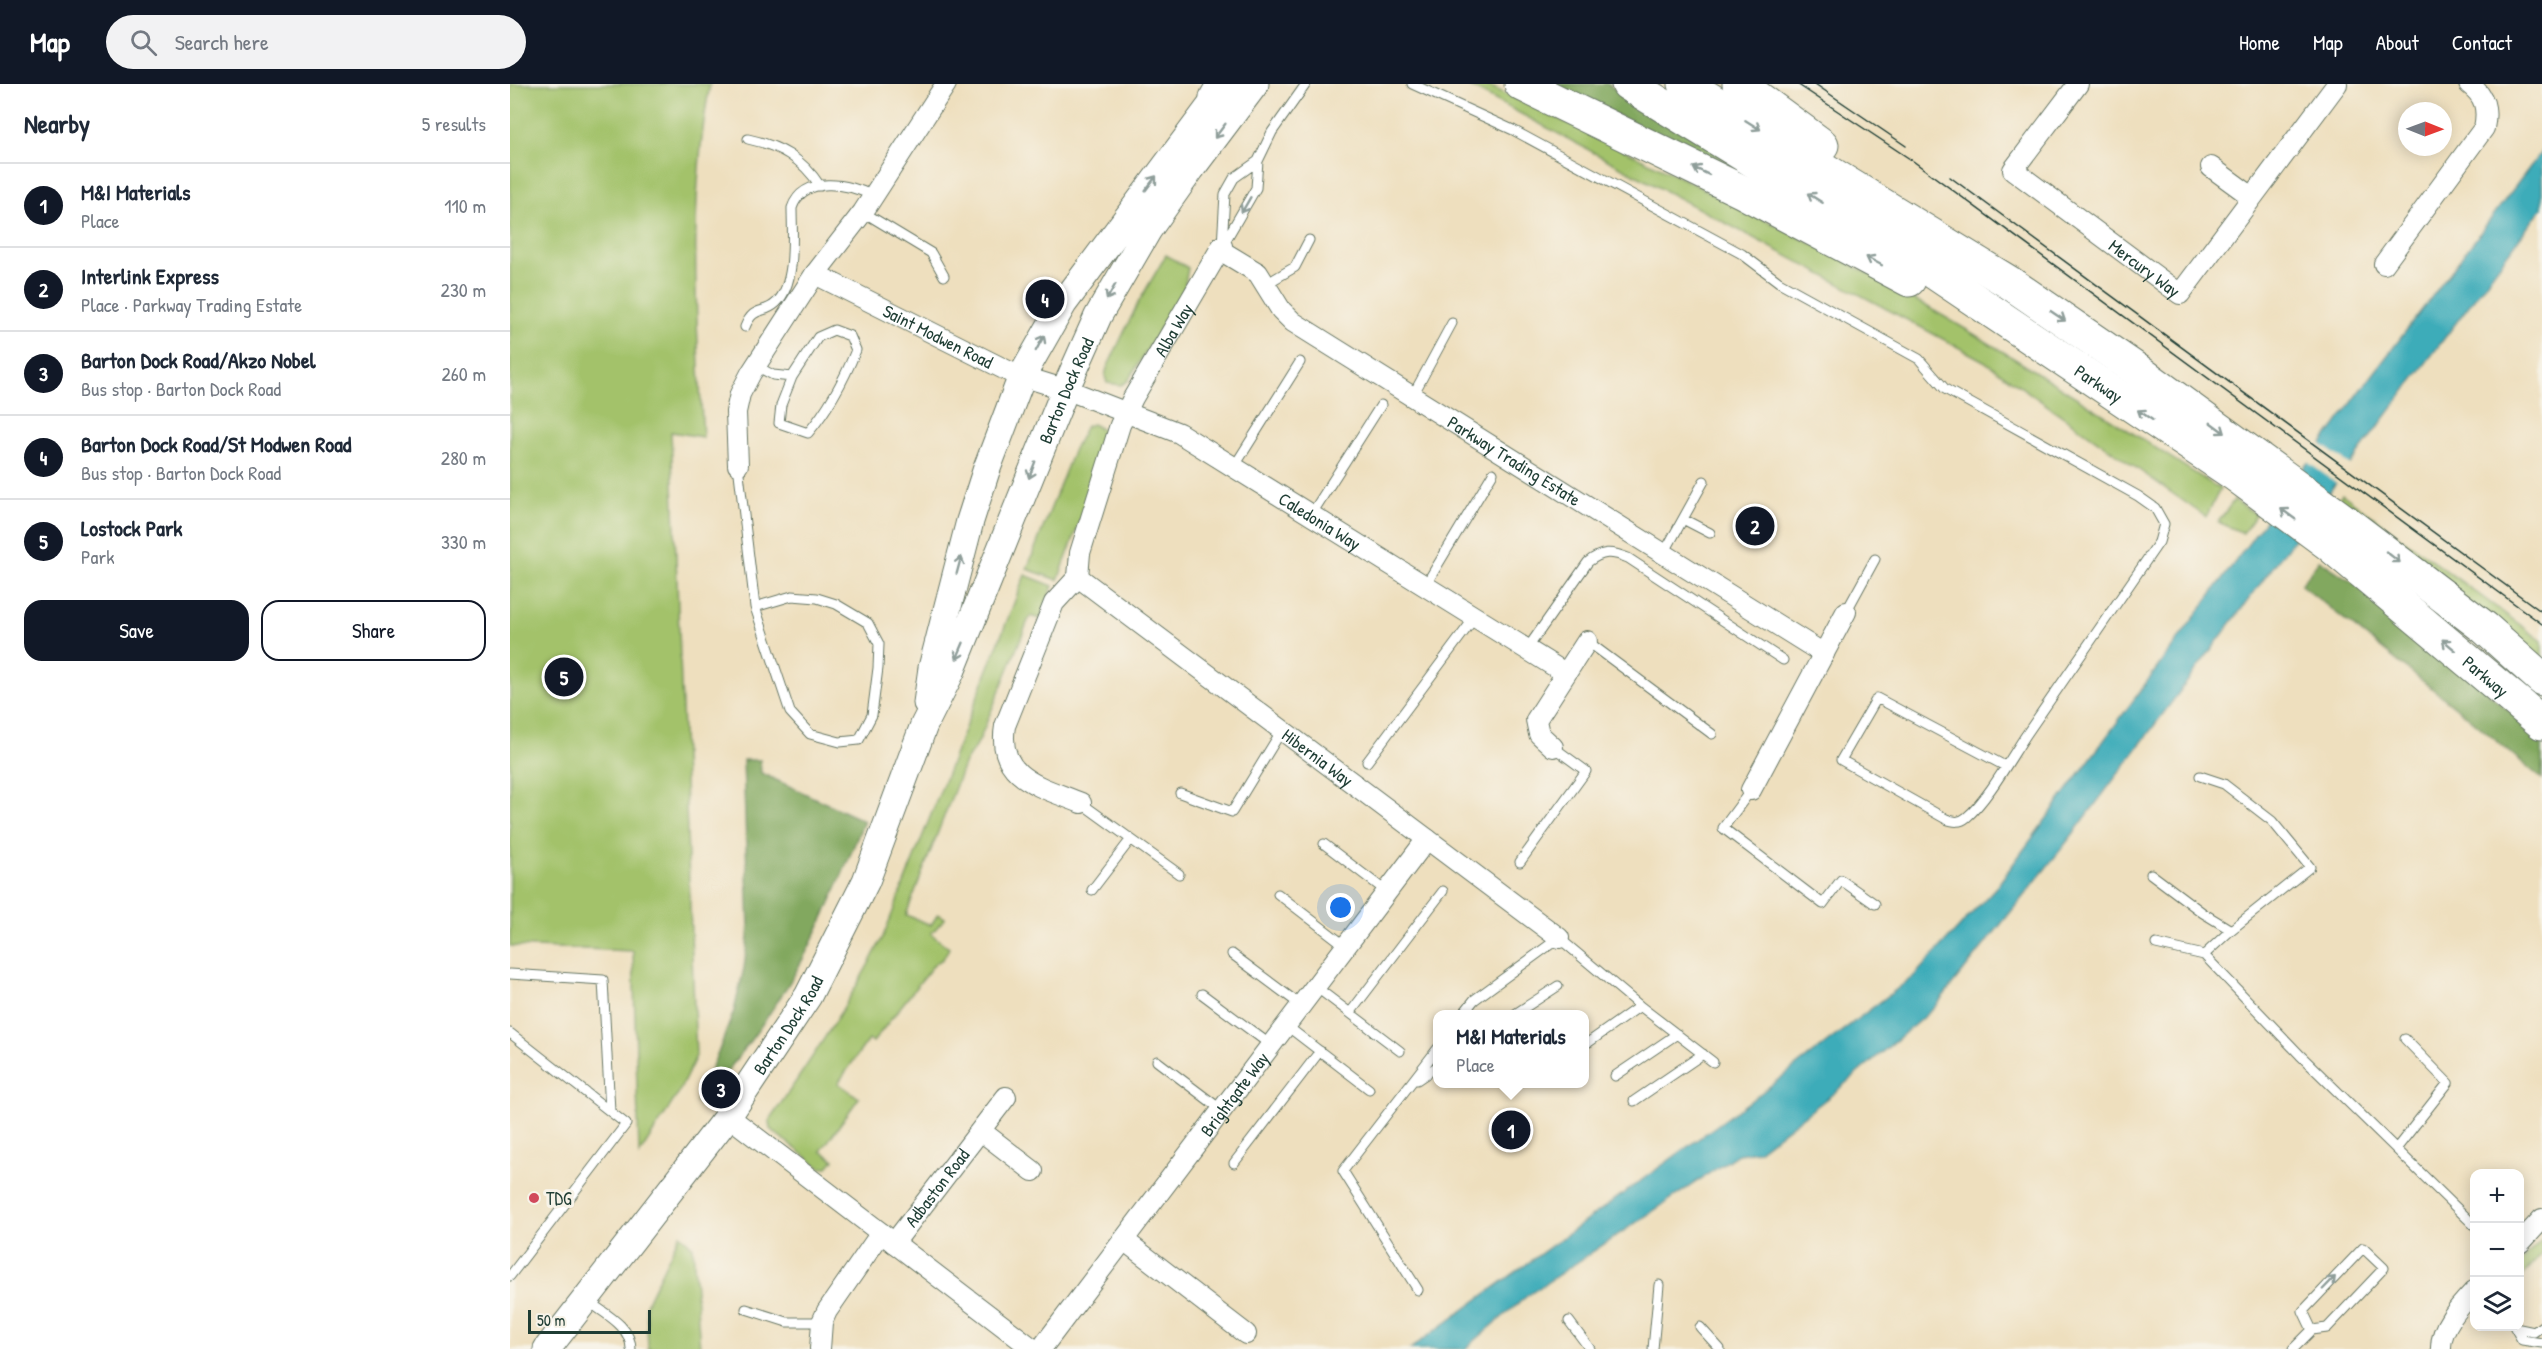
<!DOCTYPE html>
<html lang="en">
<head>
<meta charset="utf-8">
<style>
	body { margin:0; font-family:"Patrick Hand",sans-serif; background:#f2f2f3; color:#1f2937 }
	.controls { position:absolute; right:18px; bottom:18px; display:grid; overflow:hidden; border-radius:12px; box-shadow:0 3px 15px #0003 }
	.controls button { width:54px; height:54px; display:grid; place-items:center; padding:0; border:0; border-bottom:2px solid #e0e1e3; background:#fff; color:#1f2937; font:30px sans-serif }
	.compass { position:absolute; left:1888px; top:18px; width:54px; height:54px; border-radius:50%; background:#fff; box-shadow:0 3px 15px #0003; rotate:91deg }
	.scale { position:absolute; left:18px; bottom:15px; width:123px; box-sizing:border-box; padding-left:6px; border:3px solid #1f3d34; border-top:0; font-size:16px; line-height:21px; white-space:nowrap; color:#1f3d34; -webkit-text-stroke:4px #f7f3e8; paint-order:stroke }
	.you { position:absolute; left:831px; top:824px; width:21px; height:21px; margin:-15px; border:4px solid #fff; border-radius:50%; background:#1a73e8; box-shadow:0 0 0 9px #1a73e833 }
	.badge { display:grid; place-items:center; width:39px; height:39px; border-radius:50%; background:#111827; color:#fff; font-size:20px; font-weight:700 }
	.pin { position:absolute; translate:-50% -50%; border:3px solid #fff; box-shadow:0 2px 6px #0006 }
	.popup { position:absolute; left:923px; top:926px; width:156px; height:78px; box-sizing:border-box; display:grid; place-content:center; border-radius:12px; background:#fff; filter:drop-shadow(0 2px 4px #0005); font-size:20px; white-space:nowrap; color:#747a83 }
	.popup b { font-size:22px; color:#1f2937 }
	.popup::after { content:''; position:absolute; left:50%; top:100%; margin-left:-12px; border:12px solid transparent; border-top-color:#fff }
	.list { margin:0; padding:0; list-style:none }
	h2 { display:flex; justify-content:space-between; align-items:center; height:78px; margin:0; padding:0 24px; font-size:26px }
	h2 small { font-size:20px; font-weight:400; color:#747a83 }
	.list li { display:grid; grid-template-columns:39px 1fr auto; gap:18px; align-items:center; box-sizing:border-box; height:84px; padding:0 24px; border-top:2px solid #e0e1e3 }
	.list b { display:block; font-size:22px; white-space:nowrap }
	.list p { margin:0; font-size:20px; white-space:nowrap; color:#747a83 }
	.list em { font-size:20px; font-style:normal; color:#747a83 }
	.actions { display:flex; gap:12px; padding:18px 24px }
	.actions a { flex:1; padding:14px 0; border:2px solid #111827; border-radius:18px; text-align:center; font-size:21px; color:#111827 }
	.actions .main { background:#111827; color:#fff }
	.icon { flex:none; width:33px; height:33px; fill:none; stroke:currentColor; stroke-width:2; stroke-linecap:round; stroke-linejoin:round }
	.map { position:relative; flex:none; width:2032px; height:1265px; overflow:hidden }
	header { display:flex; align-items:center; gap:36px; box-sizing:border-box; height:84px; padding:0 30px; background:#111827; color:#fff }
	header strong { font-size:28px }
	nav { display:flex; gap:33px; margin-inline-start:auto; font-size:21px }
	.search { width:420px; height:54px; background:#f2f2f3; display:flex; align-items:center; gap:15px; box-sizing:border-box; padding:0 21px; border-radius:33px; color:#747a83; font-size:22px }
	main { display:flex }
	aside { flex:1; background:#fff }
	.map>svg:first-child { display:block }
	.green { fill:#a3c26a; stroke:#61804f; stroke-width:1.5 }
	.forest { fill:#82a85e; stroke:#507249; stroke-width:1.5 }
	.water { fill:#3dacb9; stroke:#2e7476; stroke-width:1.5 }
	.pier { fill:#eedfbe }
	.lines { fill:none; stroke-linecap:round; stroke-linejoin:round }
	.service-casing { stroke:#677664; stroke-width:11 }
	.minor-casing { stroke:#677664; stroke-width:22 }
	.secondary-casing { stroke:#677664; stroke-width:29 }
	.trunk-casing { stroke:#677664; stroke-width:35 }
	.service { stroke:#fff; stroke-width:9 }
	.minor { stroke:#fff; stroke-width:20 }
	.secondary { stroke:#fff; stroke-width:27 }
	.trunk { stroke:#fff; stroke-width:33 }
	.tram { stroke:#1f3d34; stroke-width:1.5 }
	.oneway { stroke:#8f9e9a }
	.poi-dot { fill:#d1495b; stroke:#f7f3e8; stroke-width:2 }
	.labels { text-anchor:middle; dominant-baseline:central; stroke-width:6; stroke-linejoin:round; paint-order:stroke }
	.street-label { font-size:18px; fill:#1f3d34; stroke:#f7f3e8 }
	.poi-label { font-size:18px; fill:#1f3d34; stroke:#f7f3e8; text-anchor:start }
</style>
</head>
<body>
<header>
<strong>Map</strong>
<div class="search"><svg class="icon" aria-label="search" viewBox="0 0 24 24"><circle cx="10" cy="10" r="6"/><path d="M15 15l6 6"/></svg>Search here</div>
<nav><a>Home</a><a>Map</a><a>About</a><a>Contact</a></nav>
</header>
<main>
<aside>
<h2>Nearby<small>5 results</small></h2>
<ul class="list">
<li><span class="badge">1</span><div><b>M&amp;I Materials</b><p>Place</p></div><em>110 m</em></li>
<li><span class="badge">2</span><div><b>Interlink Express</b><p>Place · Parkway Trading Estate</p></div><em>230 m</em></li>
<li><span class="badge">3</span><div><b>Barton Dock Road/Akzo Nobel</b><p>Bus stop · Barton Dock Road</p></div><em>260 m</em></li>
<li><span class="badge">4</span><div><b>Barton Dock Road/St Modwen Road</b><p>Bus stop · Barton Dock Road</p></div><em>280 m</em></li>
<li><span class="badge">5</span><div><b>Lostock Park</b><p>Park</p></div><em>330 m</em></li>
</ul>
<div class="actions"><a class="main">Save</a><a>Share</a></div>
</aside>
<div class="map">
<svg width="2032" height="1265" viewBox="0 0 2032 1265">
	<rect width="100%" height="100%" fill="#f7f3e8"/>
	<filter id="ink" filterUnits="userSpaceOnUse"><feTurbulence type="fractalNoise" baseFrequency=".0167" numOctaves="2"/><feDisplacementMap in="SourceGraphic" scale="12" xChannelSelector="R" yChannelSelector="G"/><feConvolveMatrix kernelMatrix="1 2 1 2 8 2 1 2 1" color-interpolation-filters="sRGB"/></filter>
	<filter id="wash" filterUnits="userSpaceOnUse"><feTurbulence type="fractalNoise" baseFrequency=".008" numOctaves="4" result="noise"/><feDisplacementMap in="SourceGraphic" scale="24" xChannelSelector="R" yChannelSelector="G"/><feGaussianBlur stdDeviation="1.35" result="paint"/><feColorMatrix in="noise" values="0 0 0 0 0 0 0 0 0 0 0 0 0 0 0 0 0 1.4 0 .05"/><feComposite in="paint" operator="in"/></filter>
	<g filter="url(#wash)">
		<rect width="100%" height="100%" fill="#eedfbe"/>
		<!-- green -->
		<path class="green" d="M0 0H200C178 116 186 236 193 353L161 348 186 972 168 1010 129 1071 123 867 0 862Z
			M955 0H975C1110 64 1246 128 1377 200 1491 263 1600 335 1710 405L1696 433 1474 277Z
			M656 171 678 184 674 206 618 297 611 301 597 299 595 292 597 284 628 219Z
			M582 340 592 345V353L578 416 548 496 517 485 564 365 576 342Z
			M1832 410 2032 557V585L1826 418Z
			M1724 416 1746 431 1733 449 1708 438Z
			M515 491 543 502 530 535 520 532 469 657 455 678 396 831 421 841 428 830 435 834 421 850 439 864 433 875 425 879 363 958 358 956 328 999 349 1014 311 1067 324 1076 318 1083 311 1084 260 1045 259 1037C300 977 340 918 373 853Z
			M170 1150 183 1163 190 1265H138L136 1220Z
			M2032 1155V1170L2010 1194V1178Z"/>
		<!-- forest -->
		<path class="forest" d="M1040 0H1097L1246 88 1243 95Z
			M1809 476 1882 524 2032 656V695L1958 633 1791 501Z
			M233 676H250L251 689 354 737C333 789 312 842 284 891 257 937 224 979 191 1021L186 1017 208 969 224 927 234 884 239 845Z"/>
		<!-- water -->
		<path class="water" d="M2032 67V124L1560 754 1423 925 1324 1009 1248 1067 1228 1070 1017 1212 955 1265H900L1243 1015 1404 892 1487 802 1849 309Z"/>
		<!-- pier -->
		<path class="pier" d="M1809 359 1842 382 1829 401 1796 377Z"/>
	</g>
	<g filter="url(#ink)">
		<g class="lines">
			<defs>
				<path id="service" d="M902 0 1003 46 1232 170 1269 198 1409 275 1435 305 1628 412 1645 424 1654 440 1649 458C1604 523 1560 587 1516 651 1500 675 1478 715 1457 733 1450 739 1444 738 1436 735L1331 676 1367 614 1495 682
					M238 55C270 62 292 74 310 102
					M353 128 421 169 434 192
					M713 161 746 104 748 77
					M712 162 715 110 724 94 748 77 762 48 796 0
					M756 200 785 183 799 156
					M235 243C244 221 253 231 266 219 287 200 282 149 282 124 293 91 339 99 363 112
					M324 246 340 252 346 266C334 296 319 324 298 349L269 339 271 321 282 293 308 253Z
					M246 282 263 291 282 293
					M902 313 942 239
					M228 381 245 523 280 628 300 650 330 658 349 656 362 631 368 584 369 560 358 539 326 520 307 514 282 512 245 523
					M724 383 790 278
					M801 431 871 321
					M1173 435 1200 449
					M1153 471 1194 397
					M915 502 983 389
					M1336 528 1365 475
					M1077 557 1202 650
					M1017 565 1078 478C1092 467 1101 467 1118 474L1273 576
					M857 678 965 533
					M1690 692 1714 700 1762 737 1800 783 1721 846 1694 871 1790 971 1964 1141
					M1241 706 1213 744 1313 820 1331 796 1365 820
					M670 709 722 728 772 646
					M571 719 669 790
					M814 760 877 808
					M1010 778 1076 687 1043 663
					M1641 790 1693 829 1721 846
					M582 806 621 755
					M768 810 837 863
					M1646 860 1694 871
					M722 870 792 922
					M0 890 93 896 100 1027
					M806 903 890 967
					M692 910 762 962
					M840 929 933 807
					M953 930 964 916 1049 854 1130 922 1203 978
					M1005 930 1048 902
					M777 942 859 1005
					M0 949 116 1040 0 1192
					M1079 958 1130 922
					M647 977 713 1027
					M1105 992 1167 950
					M907 996 928 982
					M1124 1017 1193 970
					M1886 1065 1938 999 1895 955
					M724 1079 810 967
					M908 1206 833 1087 928 964
					M78 1217C95 1230 121 1242 121 1265
					M236 1225 277 1238H312
					M1059 1237 1080 1265
					M2004 1242 2012 1256 2032 1259
					M1190 1243 1210 1265
					M2005 1244 2024 1248 2032 1242
					M1143 1265 1149 1201
					M1783 1265 1802 1246 1817 1244 1874 1184 1853 1164 1793 1227 1802 1246"/>
				<g id="minor">
					<path id="s1" d="M1568 0 1503 86 1670 210 1827 0"/>
					<path d="M1701 83 1742 113"/>
					<path id="s2" d="M710 166 748 189 771 226 783 238 1314 570"/>
					<path d="M1874 180 1974 44C1978 25 1975 12 1959 0"/>
					<path id="s3" d="M305 190 502 289 563 308 669 349 1055 589"/>
					<path d="M228 381 226 328 230 310 241 289 305 190 353 128 436 0"/>
					<path id="s4" d="M568 493 1049 854"/>
					<path d="M1043 663 1029 650 1026 636 1077 557"/>
					<path d="M1241 706 1336 528"/>
					<path id="s5" d="M571 719C533 703 486 695 495 642L544 519 568 493 570 469 610 341 623 314 712 162"/>
					<path d="M218 1032 523 1265"/>
					<path d="M471 1047 523 1087"/>
					<path d="M615 1157 736 1250"/>
					<path id="s6" d="M384 1159 496 1013"/>
					<path d="M2010 1159 2032 1135"/>
					<path d="M310 1265 312 1238 317 1227 371 1149"/>
					<path id="s7" d="M531 1265 917 755"/>
					<path d="M1931 1265C1930 1243 1950 1222 1964 1207"/>
				</g>
				<g id="secondary">
					<path d="M417 619 422 584 460 437 476 387 512 292 553 220 717 0"/>
					<path id="s8" d="M37 1265 218 1032 298 912 356 797 414 641 441 588 555 306 588 232 638 146 681 85 745 0"/>
				</g>
				<g id="trunk">
					<path d="M1011 0 1233 108 1399 196"/>
					<path id="s9" d="M1118 0 1407 177 1724 390 1820 461 2032 639"/>
					<path d="M1175 0 1500 199 1627 286 1836 438 1975 544 2032 595"/>
					<path d="M1229 0 1312 61"/>
					<path d="M706 14 714 0"/>
				</g>
			</defs>
			<!-- service casing -->
			<use href="#service" class="service-casing"/>
			<!-- minor casing -->
			<use href="#minor" class="minor-casing"/>
			<!-- secondary casing -->
			<use href="#secondary" class="secondary-casing"/>
			<!-- trunk casing -->
			<use href="#trunk" class="trunk-casing"/>
			<!-- service -->
			<use href="#service" class="service"/>
			<!-- minor -->
			<use href="#minor" class="minor"/>
			<!-- secondary -->
			<use href="#secondary" class="secondary"/>
			<!-- trunk -->
			<use href="#trunk" class="trunk"/>
			<!-- tram -->
			<path class="tram" d="M1287 0 1403 77 2032 540
				M1305 0 1396 62
				M1440 93 2032 528"/>
		</g>
		<!-- one-way arrows -->
		<defs><path id="oneway-shaft" d="M-6 0H5M1.5-3L5.5 0L1.5 3" fill="none" stroke-width="1.6" stroke-linecap="round" stroke-linejoin="round" transform="scale(1.5)"/></defs>
		<g class="oneway">
			<use href="#oneway-shaft" transform="translate(1243 41) rotate(32)"/>
			<use href="#oneway-shaft" transform="translate(710 47) rotate(127)"/>
			<use href="#oneway-shaft" transform="translate(1191 87) rotate(-154)"/>
			<use href="#oneway-shaft" transform="translate(641 99) rotate(-53)"/>
			<use href="#oneway-shaft" transform="translate(1305 114) rotate(-148)"/>
			<use href="#oneway-shaft" transform="translate(736 121) rotate(120)"/>
			<use href="#oneway-shaft" transform="translate(1364 177) rotate(-152)"/>
			<use href="#oneway-shaft" transform="translate(601 208) rotate(120)"/>
			<use href="#oneway-shaft" transform="translate(1548 232) rotate(34)"/>
			<use href="#oneway-shaft" transform="translate(530 259) rotate(-62)"/>
			<use href="#oneway-shaft" transform="translate(1635 331) rotate(-146)"/>
			<use href="#oneway-shaft" transform="translate(1708 344) rotate(36)"/>
			<use href="#oneway-shaft" transform="translate(522 386) rotate(111)"/>
			<use href="#oneway-shaft" transform="translate(1778 430) rotate(-144)"/>
			<use href="#oneway-shaft" transform="translate(1883 473) rotate(38)"/>
			<use href="#oneway-shaft" transform="translate(449 481) rotate(-75)"/>
			<use href="#oneway-shaft" transform="translate(1939 561) rotate(-140)"/>
			<use href="#oneway-shaft" transform="translate(450 567) rotate(113)"/>
			<use href="#oneway-shaft" transform="translate(1819 1199) rotate(-46)"/>
		</g>
	</g>
	<!-- markers -->
	<circle class="poi-dot" cx="24" cy="1114" r="6"/>
	<g class="labels">
		<!-- street labels -->
		<g class="street-label">
			<text stroke="none"><textPath href="#s1" startOffset="272">Mercury Way</textPath></text>
			<text stroke="none"><textPath href="#s5" startOffset="556">Alba Way</textPath></text>
			<text stroke="none"><textPath href="#s3" startOffset="138">Saint Modwen Road</textPath></text>
			<text stroke="none"><textPath href="#s9" startOffset="558">Parkway</textPath></text>
			<text stroke="none"><textPath href="#s8" startOffset="1098">Barton Dock Road</textPath></text>
			<text stroke="none"><textPath href="#s2" startOffset="366">Parkway Trading Estate</textPath></text>
			<text stroke="none"><textPath href="#s3" startOffset="564">Caledonia Way</textPath></text>
			<text stroke="none"><textPath href="#s9" startOffset="1044">Parkway</textPath></text>
			<text stroke="none"><textPath href="#s4" startOffset="300">Hibernia Way</textPath></text>
			<text stroke="none"><textPath href="#s8" startOffset="404">Barton Dock Road</textPath></text>
			<text stroke="none"><textPath href="#s7" startOffset="320">Brightgate Way</textPath></text>
			<text stroke="none"><textPath href="#s6" startOffset="70">Adbaston Road</textPath></text>
		</g>
		<!-- poi labels -->
		<g class="poi-label">
			<text x="36" y="1114">TDG</text>
		</g>
	</g>
</svg>
<div class="controls">
<button>+</button>
<button>−</button>
<button><svg class="icon" aria-label="layers" viewBox="0 0 24 24"><path d="M12 4l9 5-9 5-9-5zM3 14l9 5 9-5"/></svg></button>
</div>
<svg class="compass" viewBox="-18 -18 36 36"><path d="M0-13l5 13h-10z" fill="#e53935"/><path d="M0 13l5-13h-10z" fill="#747a83"/></svg>
<div class="scale">50 m</div>
<div class="you"></div>
<div class="pin badge" style="left:1001px;top:1046px">1</div>
<div class="popup"><b>M&amp;I Materials</b>Place</div>
<div class="pin badge" style="left:1245px;top:442px">2</div>
<div class="pin badge" style="left:211px;top:1005px">3</div>
<div class="pin badge" style="left:535px;top:215px">4</div>
<div class="pin badge" style="left:54px;top:593px">5</div>
</div>
</main>
</body>
</html>
